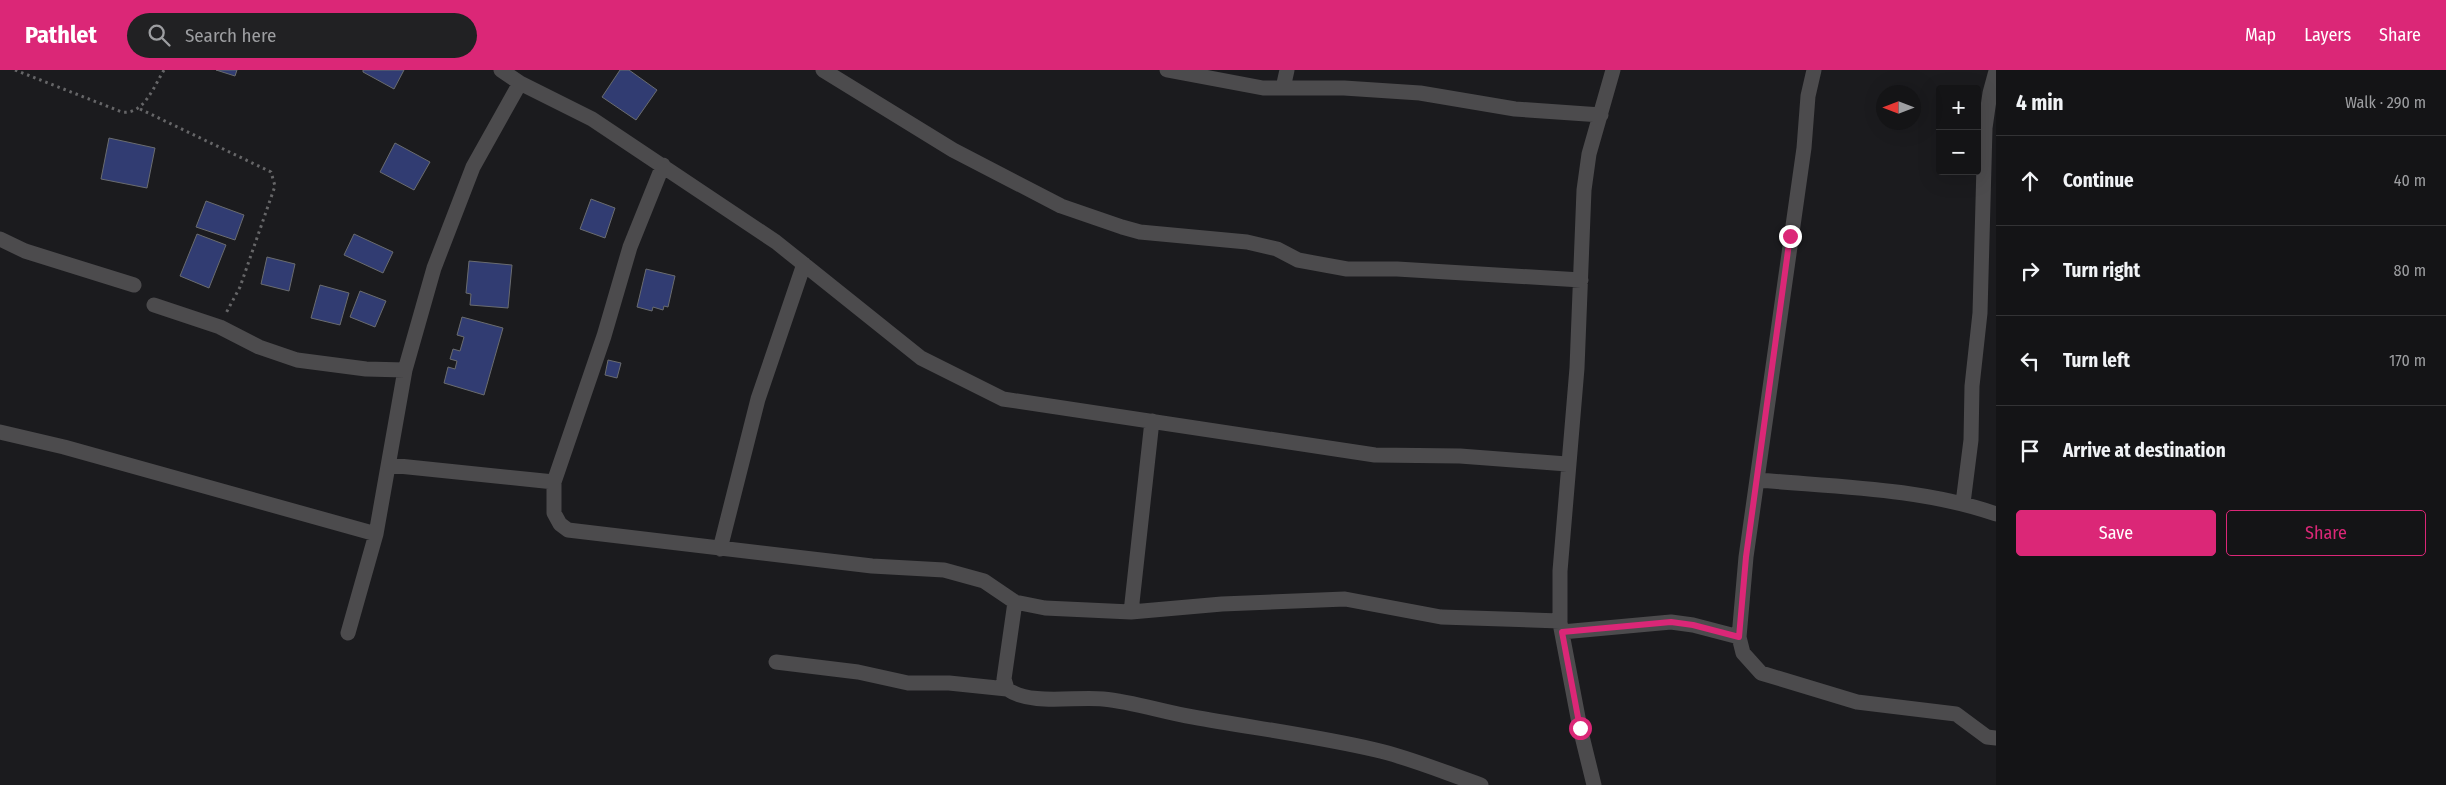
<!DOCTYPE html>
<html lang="en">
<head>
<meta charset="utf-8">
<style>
	body { margin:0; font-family:"Fira Sans Condensed",sans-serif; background:#212123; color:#f1f3f6 }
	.controls { position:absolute; right:15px; top:15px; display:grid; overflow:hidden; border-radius:5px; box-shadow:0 5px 20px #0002 }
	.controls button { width:45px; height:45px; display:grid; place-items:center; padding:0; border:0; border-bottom:1px solid #333335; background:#141416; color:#f1f3f6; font:25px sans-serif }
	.compass { position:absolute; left:1876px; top:15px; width:45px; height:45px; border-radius:50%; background:#141416; box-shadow:0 5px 20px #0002; rotate:270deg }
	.stop { position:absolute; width:15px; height:15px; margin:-11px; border:4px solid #db2777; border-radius:50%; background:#fff }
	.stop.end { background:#db2777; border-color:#fff; box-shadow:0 1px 5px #0008 }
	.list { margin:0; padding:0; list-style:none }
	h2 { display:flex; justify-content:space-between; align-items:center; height:65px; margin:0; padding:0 20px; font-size:21px }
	h2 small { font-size:16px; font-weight:400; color:#9d9ea1 }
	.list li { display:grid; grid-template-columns:32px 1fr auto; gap:15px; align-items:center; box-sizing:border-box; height:90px; padding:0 20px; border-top:1px solid #333335 }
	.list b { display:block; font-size:19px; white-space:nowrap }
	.list em { font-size:16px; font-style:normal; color:#9d9ea1 }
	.actions { display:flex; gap:10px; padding:15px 20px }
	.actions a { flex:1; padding:11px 0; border:1px solid #db2777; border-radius:5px; text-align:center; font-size:18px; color:#db2777 }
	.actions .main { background:#db2777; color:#fff }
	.icon { flex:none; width:28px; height:28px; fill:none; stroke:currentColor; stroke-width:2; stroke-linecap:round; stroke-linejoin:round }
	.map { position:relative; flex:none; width:1996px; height:715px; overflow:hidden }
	header { display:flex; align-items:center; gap:30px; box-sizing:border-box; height:70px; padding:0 25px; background:#db2777; color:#fff }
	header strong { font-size:24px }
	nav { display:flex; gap:28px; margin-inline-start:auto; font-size:18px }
	.search { width:350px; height:45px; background:#212123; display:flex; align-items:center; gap:12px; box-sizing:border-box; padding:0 18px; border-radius:28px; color:#9d9ea1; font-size:19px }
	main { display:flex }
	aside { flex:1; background:#141416 }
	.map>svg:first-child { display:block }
	.building { fill:#313c72; stroke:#6a6c6f }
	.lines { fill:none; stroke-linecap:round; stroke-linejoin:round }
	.path { stroke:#666668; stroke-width:3; stroke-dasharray:2.5 4; stroke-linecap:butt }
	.street { stroke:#4c4b4d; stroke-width:15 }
	.route { stroke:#db2777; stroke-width:6 }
</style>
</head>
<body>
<header>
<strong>Pathlet</strong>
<div class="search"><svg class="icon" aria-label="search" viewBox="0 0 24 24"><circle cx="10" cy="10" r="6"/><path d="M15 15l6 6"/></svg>Search here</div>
<nav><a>Map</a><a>Layers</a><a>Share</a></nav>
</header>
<main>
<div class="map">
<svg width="1996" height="715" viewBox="0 0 1996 715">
	<rect width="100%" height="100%" fill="#1b1b1e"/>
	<!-- building -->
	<path class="building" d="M216 0H237L235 6Z
		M363 0H404L394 19 363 2Z
		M620 0H629L657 20 636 50 602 27Z
		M109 68 155 78 147 118 101 109Z
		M395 73 430 92 414 120 380 102Z
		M591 129 615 138 605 168 580 159Z
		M206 131 244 145 235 170 196 157Z
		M197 164 226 175 209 218 180 206Z
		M354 164 393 182 383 203 344 185Z
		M267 187 295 194 289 221 261 214Z
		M469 191 512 195 508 238 470 235 471 224 466 223Z
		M646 199 675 206 668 237 664 236 663 240 653 237 652 241 637 237Z
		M320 215 349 223 340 255 311 248Z
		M360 221 386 231 375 257 350 247Z
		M462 247 503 258 484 325 444 313 448 297 455 299 457 291 450 289 453 279 460 281 464 267 457 265Z
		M608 290 621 293 617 308 605 305Z"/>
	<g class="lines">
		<!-- path -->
		<path class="path" d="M15 0 122 42C144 45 154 16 164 0
			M140 39 271 102 275 116 240 217 225 245"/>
		<!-- street -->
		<path class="street" d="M501 0 520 13 592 49 776 172 921 288 1003 329 1375 385 1460 386 1567 394
			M823 0 953 80 1061 136 1122 157 1140 162 1247 172 1277 179 1298 190 1347 199H1397L1581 210
			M1167 0 1263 18H1344L1420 23 1515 39 1601 45
			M1814 0 1808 26 1804 78 1746 487 1739 567 1743 583 1761 603 1857 632 1956 644 1987 667 1996 668
			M1283 18 1287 0
			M663 95 630 177 604 266 554 412V443L560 454 568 460 872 496 944 500 984 511 1015 532 1045 538 1131 542 1222 534 1345 529 1441 547 1560 551V501L1577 298 1584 120 1589 84 1613 0
			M0 169 25 181 134 215
			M154 235 220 257 259 277 297 290 366 299 405 300
			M0 362 64 377 376 464
			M389 395 554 412
			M1758 410C1837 417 1921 418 1996 444
			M1963 433 1971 370 1972 316 1980 243 1985 58 1990 23 1996 1
			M720 479 758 329 804 194
			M1131 542 1152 351
			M1560 553 1580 658 1594 715
			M1562 562 1671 552 1693 555 1739 567
			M348 563 376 464 405 300 434 198 473 97 520 13
			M776 592 858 602 908 613H949L1007 619C1031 636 1075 626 1103 629 1134 632 1163 642 1193 647 1254 658 1316 666 1376 680 1411 688 1446 703 1481 715
			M1007 619 1004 609 1015 532"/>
	</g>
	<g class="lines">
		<!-- route -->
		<path class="route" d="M1580 658 1562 562 1671 552 1693 555 1739 567 1746 487 1790 166"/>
	</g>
</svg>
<div class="controls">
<button>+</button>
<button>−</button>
</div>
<svg class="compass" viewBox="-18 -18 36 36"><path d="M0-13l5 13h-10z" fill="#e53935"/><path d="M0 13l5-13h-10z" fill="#9d9ea1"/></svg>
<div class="stop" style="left:1580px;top:658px"></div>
<div class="stop end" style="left:1790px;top:166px"></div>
</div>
<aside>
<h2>4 min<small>Walk · 290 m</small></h2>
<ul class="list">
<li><svg class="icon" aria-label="ahead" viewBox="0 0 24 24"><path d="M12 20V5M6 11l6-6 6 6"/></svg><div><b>Continue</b></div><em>40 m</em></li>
<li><svg class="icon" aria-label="right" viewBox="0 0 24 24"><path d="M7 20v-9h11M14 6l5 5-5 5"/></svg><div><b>Turn right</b></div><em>80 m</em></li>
<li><svg class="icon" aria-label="left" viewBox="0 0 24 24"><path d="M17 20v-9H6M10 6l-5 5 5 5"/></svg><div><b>Turn left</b></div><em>170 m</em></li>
<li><svg class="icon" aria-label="arrive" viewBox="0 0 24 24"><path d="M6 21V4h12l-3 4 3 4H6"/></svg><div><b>Arrive at destination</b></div></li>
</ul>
<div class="actions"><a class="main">Save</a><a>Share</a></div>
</aside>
</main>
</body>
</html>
